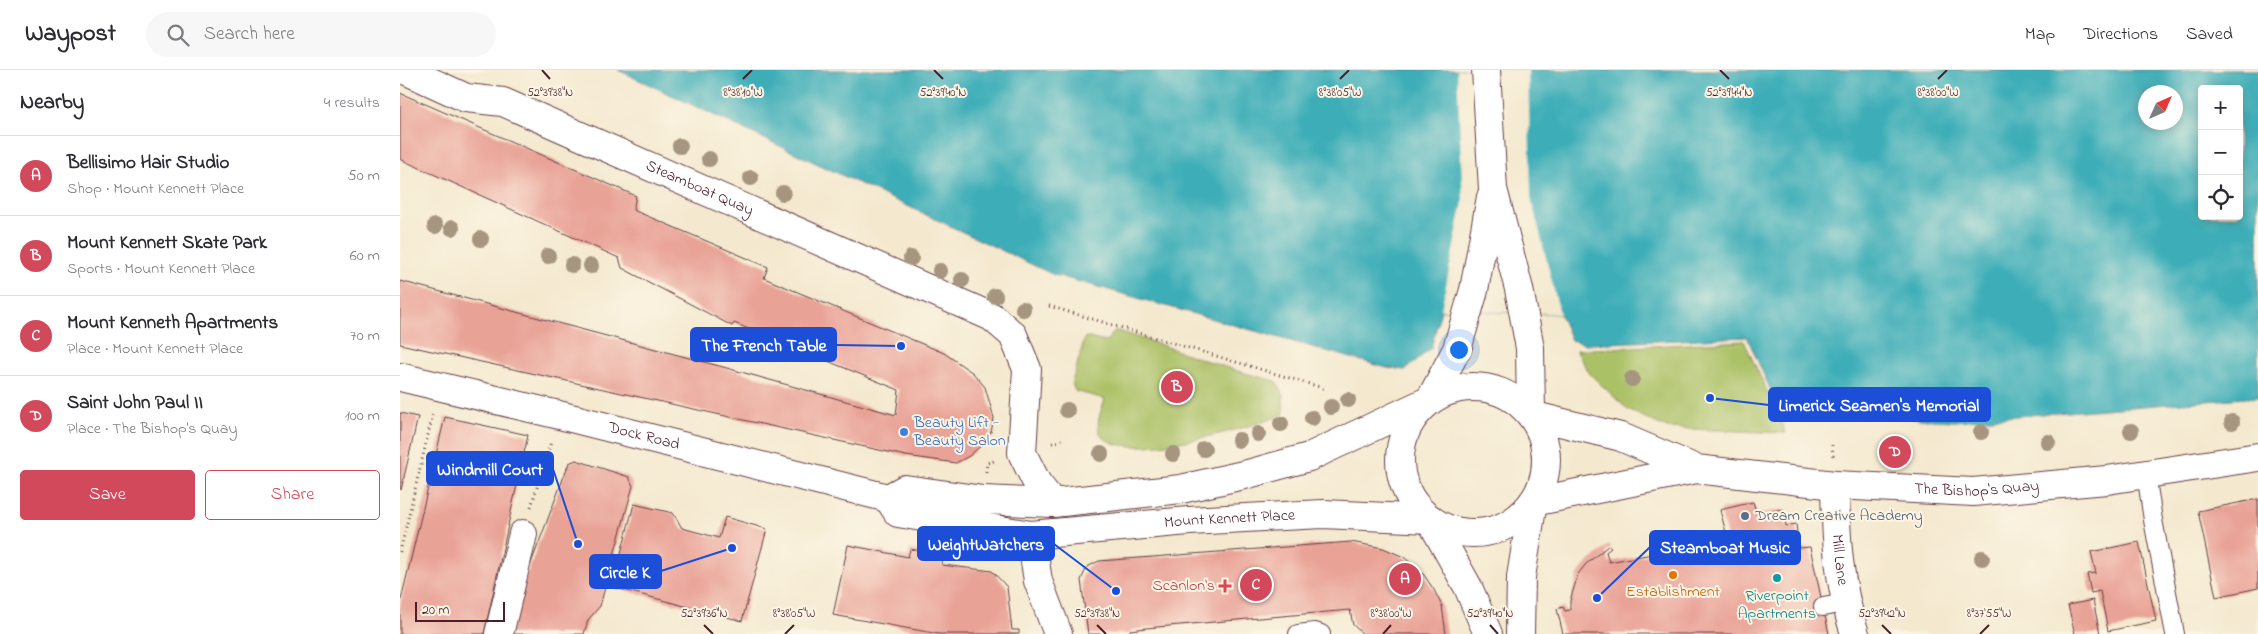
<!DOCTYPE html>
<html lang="en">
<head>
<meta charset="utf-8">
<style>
	body { margin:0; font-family:"Indie Flower",sans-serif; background:#f7f7f7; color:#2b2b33 }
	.controls { position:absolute; right:15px; top:15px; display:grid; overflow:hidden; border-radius:5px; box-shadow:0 2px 12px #0003 }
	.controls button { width:45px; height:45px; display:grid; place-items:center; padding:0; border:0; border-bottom:1px solid #e1e1e2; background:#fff; color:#2b2b33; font:25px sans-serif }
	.compass { position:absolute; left:1738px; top:15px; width:45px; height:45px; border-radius:50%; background:#fff; box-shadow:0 2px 12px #0003; rotate:45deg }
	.scale { position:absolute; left:15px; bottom:12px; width:90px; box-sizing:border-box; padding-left:5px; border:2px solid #4a1f2b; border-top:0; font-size:14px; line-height:18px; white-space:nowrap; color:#4a1f2b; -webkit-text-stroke:4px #fcf5e5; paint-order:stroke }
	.you { position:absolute; left:1058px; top:279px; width:18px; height:18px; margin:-12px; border:4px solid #fff; border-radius:50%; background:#1a73e8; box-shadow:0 0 0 8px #1a73e833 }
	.badge { display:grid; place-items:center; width:32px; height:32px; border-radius:50%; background:#d1495b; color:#fff; font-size:16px; font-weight:700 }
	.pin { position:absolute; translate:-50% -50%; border:2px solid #fff; box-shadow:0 1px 5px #0006 }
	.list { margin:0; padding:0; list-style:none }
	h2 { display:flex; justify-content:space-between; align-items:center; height:65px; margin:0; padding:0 20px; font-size:21px }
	h2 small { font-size:16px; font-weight:400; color:#7c7c81 }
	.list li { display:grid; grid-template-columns:32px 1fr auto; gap:15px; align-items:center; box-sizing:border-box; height:80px; padding:0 20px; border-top:1px solid #e1e1e2 }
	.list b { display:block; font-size:19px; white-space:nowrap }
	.list p { margin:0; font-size:16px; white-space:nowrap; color:#7c7c81 }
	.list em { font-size:16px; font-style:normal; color:#7c7c81 }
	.actions { display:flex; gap:10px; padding:15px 20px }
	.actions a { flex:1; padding:11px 0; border:1px solid #d1495b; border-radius:5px; text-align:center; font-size:18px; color:#d1495b }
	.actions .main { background:#d1495b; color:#fff }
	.icon { flex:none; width:28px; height:28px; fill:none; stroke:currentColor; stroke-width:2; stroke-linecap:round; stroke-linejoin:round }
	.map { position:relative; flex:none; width:1858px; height:564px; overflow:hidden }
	header { display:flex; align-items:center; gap:30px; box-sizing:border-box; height:70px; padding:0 25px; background:#fff; border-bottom:1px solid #e1e1e2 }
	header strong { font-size:24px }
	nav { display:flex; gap:28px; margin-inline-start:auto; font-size:18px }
	.search { width:350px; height:45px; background:#f7f7f7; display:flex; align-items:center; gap:12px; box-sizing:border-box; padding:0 18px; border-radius:28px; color:#7c7c81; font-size:19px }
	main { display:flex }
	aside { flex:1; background:#fff }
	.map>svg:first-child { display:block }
	.green { fill:#abc166; stroke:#7a7048 }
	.water { fill:#3eaeb8; stroke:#446672; fill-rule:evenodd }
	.pier { fill:#f4e9cf }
	.building { fill:#e9a296 }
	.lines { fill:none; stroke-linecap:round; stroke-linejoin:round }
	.lane-casing { stroke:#643d44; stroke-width:20 }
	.street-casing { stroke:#643d44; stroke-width:30 }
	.secondary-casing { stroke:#643d44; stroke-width:30 }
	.path { stroke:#643d44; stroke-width:3; stroke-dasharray:1 4; stroke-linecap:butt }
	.lane { stroke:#fff; stroke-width:18 }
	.street { stroke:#fff; stroke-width:28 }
	.secondary { stroke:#fff; stroke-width:28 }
	.tree { fill:#a6957f }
	.ticks { fill:none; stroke:#4a1f2b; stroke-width:2 }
	.shop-dot { fill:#3f7fe0; stroke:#fcf5e5; stroke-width:2 }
	.service-dot { fill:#5c6f8a; stroke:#fcf5e5; stroke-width:2 }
	.food-dot { fill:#e8710a; stroke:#fcf5e5; stroke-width:2 }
	.culture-dot { fill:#0f9aa8; stroke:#fcf5e5; stroke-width:2 }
	.health-dot { fill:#e0444e; stroke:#fcf5e5; stroke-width:2 }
	.labels { text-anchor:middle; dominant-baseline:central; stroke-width:4; stroke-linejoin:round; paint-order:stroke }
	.street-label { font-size:16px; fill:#4a1f2b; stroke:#fcf5e5 }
	.shop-label { font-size:16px; fill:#366cbe; stroke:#fcf5e5; text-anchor:start }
	.service-label { font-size:16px; fill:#4e5e75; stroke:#fcf5e5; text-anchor:start }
	.health-label { font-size:16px; fill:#be3a42; stroke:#fcf5e5; text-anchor:end }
	.food-label { font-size:16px; fill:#c56008; stroke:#fcf5e5 }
	.culture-label { font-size:16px; fill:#0d838f; stroke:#fcf5e5 }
	.ticks-label { font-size:12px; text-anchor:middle; fill:#4a1f2b; stroke:#fcf5e5; stroke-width:4; stroke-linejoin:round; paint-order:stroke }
	.leader { fill:none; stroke:#1d4ed8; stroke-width:2 }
	.callout-dot { fill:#1d4ed8; stroke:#fcf5e5; stroke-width:2 }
	.callout { fill:#1d4ed8; stroke:#1d4ed8; stroke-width:2 }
	.callout-label { font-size:18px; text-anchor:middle; font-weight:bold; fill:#fff }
</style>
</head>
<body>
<header>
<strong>Waypost</strong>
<div class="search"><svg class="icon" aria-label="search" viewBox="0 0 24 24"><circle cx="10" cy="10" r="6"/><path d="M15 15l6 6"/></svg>Search here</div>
<nav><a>Map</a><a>Directions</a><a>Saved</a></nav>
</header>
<main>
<aside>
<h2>Nearby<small>4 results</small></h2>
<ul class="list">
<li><span class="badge">A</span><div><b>Bellisimo Hair Studio</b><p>Shop · Mount Kennett Place</p></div><em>50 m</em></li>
<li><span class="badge">B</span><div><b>Mount Kennett Skate Park</b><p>Sports · Mount Kennett Place</p></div><em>60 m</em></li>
<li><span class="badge">C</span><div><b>Mount Kenneth Apartments</b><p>Place · Mount Kennett Place</p></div><em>70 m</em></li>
<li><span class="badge">D</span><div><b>Saint John Paul II</b><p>Place · The Bishop's Quay</p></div><em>100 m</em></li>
</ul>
<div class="actions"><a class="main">Save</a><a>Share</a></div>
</aside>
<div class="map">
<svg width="1858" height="564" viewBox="0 0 1858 564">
	<rect width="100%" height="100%" fill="#fcf5e5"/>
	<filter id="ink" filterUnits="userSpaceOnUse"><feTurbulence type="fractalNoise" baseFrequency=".02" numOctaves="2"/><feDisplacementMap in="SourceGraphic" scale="10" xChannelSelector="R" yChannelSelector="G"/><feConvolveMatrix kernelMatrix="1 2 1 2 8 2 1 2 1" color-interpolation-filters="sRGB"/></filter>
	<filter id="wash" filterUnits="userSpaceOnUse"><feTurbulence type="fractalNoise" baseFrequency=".0096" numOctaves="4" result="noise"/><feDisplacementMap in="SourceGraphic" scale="20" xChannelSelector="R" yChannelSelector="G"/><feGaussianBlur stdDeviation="1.12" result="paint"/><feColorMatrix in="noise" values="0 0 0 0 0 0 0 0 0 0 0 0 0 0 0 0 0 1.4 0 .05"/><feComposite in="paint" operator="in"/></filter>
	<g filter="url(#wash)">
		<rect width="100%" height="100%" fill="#f4e9cf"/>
		<!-- green -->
		<path class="green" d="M715 260C770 276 821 299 876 311L884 325 883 331 884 344C856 356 717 397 700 363 695 351 702 340 705 329L675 321 672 313 685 267 706 272Z
			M1344 271 1386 363 1267 358 1228 340 1190 304 1176 280Z"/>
		<!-- water -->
		<path class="water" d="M218 0H1858V327L1553 351 1380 341 1347 267 1186 274 1171 270 1160 244 1041 240 1031 278 1005 300 987 298 652 204ZM1802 19H1839V146H1802ZM1746 22H1776V52H1746Z"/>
		<!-- pier -->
		<path class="pier" d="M1057 0H1128L1131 128 1160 244 1041 240 1063 132Z"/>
		<g id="blocks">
			<!-- building -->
			<path class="building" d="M0 23 236 126 233 140 368 197 364 208 544 283 573 303 585 317 594 348 591 362 584 373 569 386 556 393 506 386 0 274V211L323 297 496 345 499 320 334 253 332 256 222 198 219 188 0 89Z
				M0 343 18 347 1 420 0 419Z
				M45 347 128 365 84 564H0V534Z
				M176 390 229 407 233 416 200 536 188 550 184 564H110L116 533 169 393Z
				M1858 429V518L1816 527 1798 441Z
				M1353 432 1357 444 1383 439 1386 456 1396 454 1399 478 1410 477 1429 564H1163L1157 539 1163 537 1165 541 1170 540V531L1178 504 1186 494 1209 475 1211 478 1206 482 1209 492 1328 470 1320 440Z
				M234 434 273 443 282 458 319 468 325 447 367 459 342 551 212 517Z
				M951 472 983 478 1004 487 1024 505 1034 520 1042 536 1046 564H963L953 555 950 540 746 558 730 560 731 564H688L681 510 687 497 699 491Z
				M1739 472 1756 551 1708 561 1700 521 1691 523 1687 504 1696 503 1691 482Z
				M448 475 508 487 510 479 543 485 542 495 592 501 607 517 612 560H619V564H539L433 545Z
				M1693 530 1700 564H1675L1668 535Z"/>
		</g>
	</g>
	<g filter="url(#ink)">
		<use href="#blocks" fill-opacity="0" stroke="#643d44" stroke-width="1"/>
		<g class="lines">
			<defs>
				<path id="lane" d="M1746 403 1753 450 1775 564
					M1423 537 1445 533
					M898 564 915 562 921 564"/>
				<g id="street">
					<path id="s1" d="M5 0 66 28 103 32 592 247 613 265 627 299 622 383 637 413 653 433"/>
					<path id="s2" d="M1131 345 1221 367 1296 399 1435 415 1573 422 1707 410 1858 387"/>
					<path id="s3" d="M1435 415C1436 470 1438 511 1455 564"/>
					<path d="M1133 432 1296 399"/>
					<path d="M631 465 638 511 658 564"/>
					<path d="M99 564 123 464"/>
				</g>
				<g id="secondary">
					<path d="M1086 0 1093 119 1119 219 1130 278 1131 345"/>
					<path id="s4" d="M0 307 159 345 488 428 505 419 583 430 653 433 781 419 848 404 909 387 1030 330"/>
					<circle cx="1073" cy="390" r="73"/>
					<path d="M1030 330 1057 279 1074 220 1091 127"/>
					<path id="s5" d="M488 428 498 443 631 465 789 451 923 444 1030 449"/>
					<path d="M1030 449 1068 517 1088 564"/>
					<path d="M1120 564 1121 507 1133 432"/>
				</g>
			</defs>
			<!-- lane casing -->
			<use href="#lane" class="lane-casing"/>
			<!-- street casing -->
			<use href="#street" class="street-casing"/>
			<!-- secondary casing -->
			<use href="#secondary" class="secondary-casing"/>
			<!-- path -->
			<path class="path" d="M649 236 923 318
				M652 373 662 370
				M1432 375 1433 387
				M586 402 587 393 594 391
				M131 437 151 372
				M0 482 33 344"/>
			<!-- lane -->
			<use href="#lane" class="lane"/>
			<!-- street -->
			<use href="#street" class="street"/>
			<!-- secondary -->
			<use href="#secondary" class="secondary"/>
		</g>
		<!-- trees -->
		<g class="tree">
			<circle cx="280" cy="76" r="8"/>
			<circle cx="309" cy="89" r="8"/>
			<circle cx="351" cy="108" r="8"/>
			<circle cx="383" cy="123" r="8"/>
			<circle cx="35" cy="156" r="8"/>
			<circle cx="52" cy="158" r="8"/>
			<circle cx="81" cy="169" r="8"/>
			<circle cx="148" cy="186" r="8"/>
			<circle cx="511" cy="188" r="8"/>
			<circle cx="172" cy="195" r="8"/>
			<circle cx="191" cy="196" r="8"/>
			<circle cx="540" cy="201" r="8"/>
			<circle cx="562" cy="210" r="8"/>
			<circle cx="595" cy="226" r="8"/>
			<circle cx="623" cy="239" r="8"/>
			<circle cx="1232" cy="309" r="8"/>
			<circle cx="948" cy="330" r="8"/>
			<circle cx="931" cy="337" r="8"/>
			<circle cx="667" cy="340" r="8"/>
			<circle cx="912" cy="348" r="8"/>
			<circle cx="1832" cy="352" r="8"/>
			<circle cx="881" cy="354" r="8"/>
			<circle cx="1731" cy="361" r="8"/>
			<circle cx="1581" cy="362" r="8"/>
			<circle cx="858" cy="364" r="8"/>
			<circle cx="839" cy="370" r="8"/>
			<circle cx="1648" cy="372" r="8"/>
			<circle cx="804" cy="379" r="8"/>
			<circle cx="701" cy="384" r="8"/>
			<circle cx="773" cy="384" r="8"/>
			<circle cx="1582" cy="488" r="8"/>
		</g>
	</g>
	<!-- ticks -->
	<path class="ticks" d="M142 0 150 9M534 0 543 9M1320 0 1329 9M343 9 352 0M940 9 949 0M1538 9 1547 0M304 555 313 564M697 555 706 564M1090 555 1098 564M1482 555 1491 564M385 564 394 555M983 564 991 555M1580 564 1589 555"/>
	<!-- markers -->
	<circle class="shop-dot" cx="504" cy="362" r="5"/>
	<circle class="service-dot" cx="1345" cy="446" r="5"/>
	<circle class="food-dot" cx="1273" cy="505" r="5"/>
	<circle class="culture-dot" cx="1377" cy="508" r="5"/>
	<path class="health-dot" d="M822.5 508.5h5v5h5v5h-5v5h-5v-5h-5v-5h5z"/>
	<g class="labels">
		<!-- street labels -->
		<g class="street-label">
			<text stroke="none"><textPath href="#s1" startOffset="319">Steamboat Quay</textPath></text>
			<text stroke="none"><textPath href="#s4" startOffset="251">Dock Road</textPath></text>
			<text stroke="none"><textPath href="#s2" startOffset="456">The Bishop's Quay</textPath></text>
			<text stroke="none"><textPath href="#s5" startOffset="352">Mount Kennett Place</textPath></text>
			<text stroke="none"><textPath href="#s3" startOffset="75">Mill Lane</textPath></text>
		</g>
		<!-- shop labels -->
		<g class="shop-label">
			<text x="514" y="353">Beauty Lift -<tspan x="514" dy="18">Beauty Salon</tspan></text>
		</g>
		<!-- service labels -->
		<g class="service-label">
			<text x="1355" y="446">Dream Creative Academy</text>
		</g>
		<!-- health labels -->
		<g class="health-label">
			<text x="815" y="516">Scanlon's</text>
		</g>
		<!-- food labels -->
		<g class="food-label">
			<text x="1273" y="522">Establishment</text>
		</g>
		<!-- culture labels -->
		<g class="culture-label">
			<text x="1377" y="526">Riverpoint<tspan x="1377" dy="18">Apartments</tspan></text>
		</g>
	</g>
	<g class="ticks-label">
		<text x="150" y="26">52°39'38"N</text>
		<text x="343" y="26">8°38'10"W</text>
		<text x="543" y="26">52°39'40"N</text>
		<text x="940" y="26">8°38'05"W</text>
		<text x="1329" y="26">52°39'44"N</text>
		<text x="1538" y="26">8°38'00"W</text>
		<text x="304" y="547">52°39'36"N</text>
		<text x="394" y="547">8°38'05"W</text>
		<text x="697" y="547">52°39'38"N</text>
		<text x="991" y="547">8°38'00"W</text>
		<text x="1090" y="547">52°39'40"N</text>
		<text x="1482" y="547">52°39'42"N</text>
		<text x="1589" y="547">8°37'55"W</text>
	</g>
	<!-- callouts -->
	<path class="leader" d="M501 276L436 275M1310 328L1369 335M178 474L153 399M716 521L654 474M1197 528L1250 477M332 478L261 501"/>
	<g class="callout-dot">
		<circle cx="501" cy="276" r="5"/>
		<circle cx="1310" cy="328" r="5"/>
		<circle cx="178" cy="474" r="5"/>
		<circle cx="716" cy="521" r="5"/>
		<circle cx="1197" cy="528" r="5"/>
		<circle cx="332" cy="478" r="5"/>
	</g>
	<g class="callout">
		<rect x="291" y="258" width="145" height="33" rx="5"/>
		<rect x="1369" y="318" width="221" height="33" rx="5"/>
		<rect x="27" y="382" width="126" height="33" rx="5"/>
		<rect x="518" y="457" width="136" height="33" rx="5"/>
		<rect x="1250" y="461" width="150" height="33" rx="5"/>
		<rect x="190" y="485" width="71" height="33" rx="5"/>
	</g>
	<g class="callout-label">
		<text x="364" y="281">The French Table</text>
		<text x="1479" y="341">Limerick Seamen's Memorial</text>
		<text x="90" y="405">Windmill Court</text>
		<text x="586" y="480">WeightWatchers</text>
		<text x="1325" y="483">Steamboat Music</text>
		<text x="225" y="508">Circle K</text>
	</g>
</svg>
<div class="controls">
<button>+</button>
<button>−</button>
<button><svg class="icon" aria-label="locate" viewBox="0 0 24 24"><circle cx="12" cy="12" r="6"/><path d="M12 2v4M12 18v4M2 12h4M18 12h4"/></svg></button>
</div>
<svg class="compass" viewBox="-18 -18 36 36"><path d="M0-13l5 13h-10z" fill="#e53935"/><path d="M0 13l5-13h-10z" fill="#7c7c81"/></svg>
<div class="scale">20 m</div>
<div class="you"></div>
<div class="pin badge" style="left:1005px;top:509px">A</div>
<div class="pin badge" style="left:777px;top:317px">B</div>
<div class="pin badge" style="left:856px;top:515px">C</div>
<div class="pin badge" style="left:1495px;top:382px">D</div>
</div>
</main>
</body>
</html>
